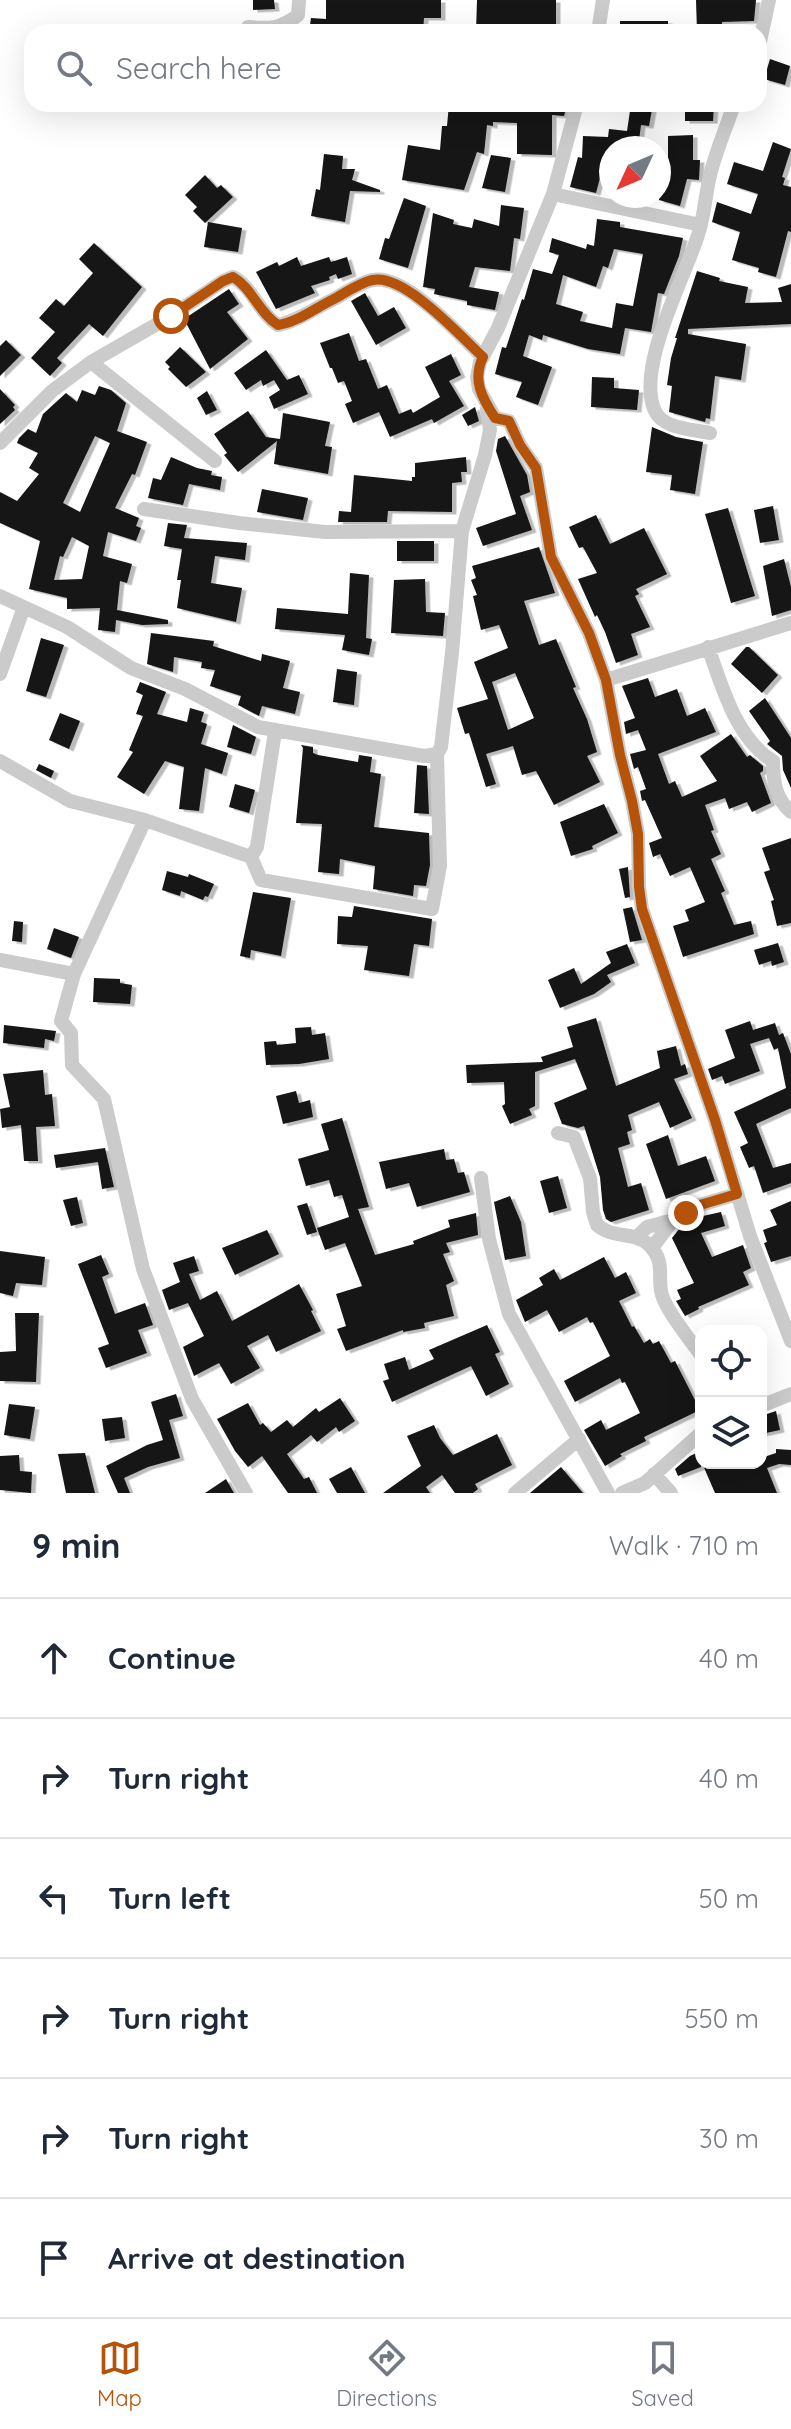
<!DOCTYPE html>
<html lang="en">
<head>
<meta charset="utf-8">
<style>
	body { margin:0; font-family:Quicksand,sans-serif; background:#f2f2f3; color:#1f2937 }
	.controls { position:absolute; right:24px; bottom:24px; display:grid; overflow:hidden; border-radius:16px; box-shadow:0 8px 32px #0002 }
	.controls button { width:72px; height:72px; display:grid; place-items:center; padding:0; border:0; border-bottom:2px solid #e0e1e3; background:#fff; color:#1f2937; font:40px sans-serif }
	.compass { position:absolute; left:599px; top:136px; width:72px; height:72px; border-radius:50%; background:#fff; box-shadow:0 8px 32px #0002; rotate:226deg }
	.stop { position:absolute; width:24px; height:24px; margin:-18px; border:6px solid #b45309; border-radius:50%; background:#fff }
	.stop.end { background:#b45309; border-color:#fff; box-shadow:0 2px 8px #0008 }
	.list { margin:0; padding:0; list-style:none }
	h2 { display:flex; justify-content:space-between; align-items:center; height:104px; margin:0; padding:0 32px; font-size:34px }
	h2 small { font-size:26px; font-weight:400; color:#747a83 }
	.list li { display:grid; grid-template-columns:52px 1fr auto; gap:24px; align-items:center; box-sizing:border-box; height:120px; padding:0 32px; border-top:2px solid #e0e1e3 }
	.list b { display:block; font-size:30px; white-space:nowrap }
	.list em { font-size:26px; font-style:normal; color:#747a83 }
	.icon { flex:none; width:44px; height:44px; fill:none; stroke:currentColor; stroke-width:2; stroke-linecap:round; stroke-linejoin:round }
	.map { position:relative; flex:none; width:791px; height:1493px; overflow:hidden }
	.search { position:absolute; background:#fff; box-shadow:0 8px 32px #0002; left:24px; right:24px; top:24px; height:88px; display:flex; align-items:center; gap:20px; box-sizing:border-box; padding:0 28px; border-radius:24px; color:#747a83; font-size:30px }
	.sheet { height:824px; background:#fff }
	nav { display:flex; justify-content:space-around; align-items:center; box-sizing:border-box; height:112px; border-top:2px solid #e0e1e3; background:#fff; font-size:22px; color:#747a83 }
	nav a { display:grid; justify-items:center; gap:4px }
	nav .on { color:#b45309 }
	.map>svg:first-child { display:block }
	.building { fill:#151515; fill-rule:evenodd; filter:url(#shadow) }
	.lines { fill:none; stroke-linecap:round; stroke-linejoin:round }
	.minor { stroke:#cbcbcb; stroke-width:14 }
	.route { stroke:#b45309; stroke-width:10 }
</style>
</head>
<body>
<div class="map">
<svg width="791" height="1493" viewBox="0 0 791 1493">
	<defs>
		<filter id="shadow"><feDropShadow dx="4.5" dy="2.5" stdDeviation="0" flood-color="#0004"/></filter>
	</defs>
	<rect width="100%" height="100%" fill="#fff"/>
	<!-- building -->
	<path class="building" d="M253 0H274L275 9 253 10Z
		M326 0H441V18H424L423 32H309L311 18 326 19Z
		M477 0H556V29L542 28V32H476Z
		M696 0H756L754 21 722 22V32H697Z
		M620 21H668V32H620Z
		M770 59 790 66 785 85 764 79Z
		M449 104H567L564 116 552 115V155L517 154V123L493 122V126L487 125 484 154 477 152 464 190 402 180 408 145 440 150 442 126H447Z
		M631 104H653L649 126 641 125 638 148H611V155H606L596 193 570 187 578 157 582 158 583 136 608 137 609 129 627 131Z
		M685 104H714L713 121H685Z
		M693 135V160H700L699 180 687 179 680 206 659 200V163L665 164V159H668V136Z
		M773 142 791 149 782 177 785 178 783 185 791 187V232L788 231 776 277 758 272 759 268 732 260 740 232 712 222 717 202 751 214 758 194 727 184 734 162 763 171Z
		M324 154 343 156 342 169H355L352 180 380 190V192L350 191 345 222 311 216 316 189 320 190Z
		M491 155 511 158 505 192 482 188Z
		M205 175 217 188 221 185 233 197 205 223 193 211 197 207 185 195Z
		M404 198 426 206 408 268 379 259 385 238 389 239Z
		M501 205 524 208 520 239 514 238 510 271 475 267 469 287 499 292 495 310 467 305V301L434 294 435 289 423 287 433 213 454 220 453 224 472 228 474 219 499 226Z
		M597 219 620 222V227L683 238 679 256 664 294 658 293 651 332 625 328 620 354 588 349 543 335 542 340 529 335 523 356 552 367 538 405 516 397 522 382 495 374 502 347 506 348 522 299 524 300 533 269 552 274 559 255 549 252 552 238 586 249 587 244 594 246ZM614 249 643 254 633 306 616 303 612 328 580 321 583 312 556 304 563 275 596 287 603 266 608 268Z
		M208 222 242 228 238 252 204 247Z
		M94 243 142 287 103 336 89 324 57 358 62 363 50 376 31 358 55 332 39 318 56 299 64 306 93 273 79 259Z
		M297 257 301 266 329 257 331 262 347 257 352 274 338 279 336 274 329 277 330 280 311 286 315 293 276 309 256 272 277 262 279 266Z
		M697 271 720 278 719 281 748 287 745 303 782 302 778 288 791 284V324L688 329V334L746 344 741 380 715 376 710 419 706 418 705 422 669 412 672 386 667 385 671 358 677 338H675Z
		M229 289 239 304 227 312 248 339 210 369 184 319Z
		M365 293 378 316 394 307 406 328 376 345 351 301Z
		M349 333 359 361 366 359 378 389 387 385 399 414 411 409 413 413 440 397 425 367 451 354 461 375 449 381 464 406 434 423 432 419 390 437 379 412 353 423 345 404 352 401 344 381 338 383 332 368H330L320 343Z
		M6 340 21 355 0 376V346Z
		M180 347 206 372 186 387 168 369 170 367 165 362Z
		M266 350 287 380 299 375 308 394 274 409 269 397 280 390 274 380 263 386 261 380 246 390 234 373Z
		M592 377 614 378V388L639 390 637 410 591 407Z
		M99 386 111 390 126 403 117 431 147 442 135 475 132 474 115 508 139 518 136 526 141 528 136 541 108 532 103 556 132 564 127 583 120 581 117 610 168 620V624L142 625 116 620 115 632 98 630 100 608 67 609V598L29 589 40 541 0 523V492L17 501 39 474 29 468 38 453 17 443 19 438 28 429 36 433 43 414 66 393 77 402 82 390 95 395ZM95 436 110 443 80 512 63 503ZM72 537 89 546 82 579 54 580 60 556 63 557Z
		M0 389 15 405 13 407 15 410 0 424Z
		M207 391 217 410 206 415 197 398Z
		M475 407 479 421 468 426 462 415Z
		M248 411 266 437 280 439 283 413 330 422 325 446 332 447 328 474 274 464 277 441 238 472 224 455 227 453 214 434Z
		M652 427 676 437 703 442 695 494 670 490 672 475 646 472Z
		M505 436 527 475 530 492 520 496 532 530 483 546 476 528 516 514 496 451 498 439Z
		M171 457 197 468 212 471 211 475 222 477 220 490 189 484 183 505 148 498 153 478 161 480Z
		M466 457 467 472H461L462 482 452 483V512L388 511 387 522H338L339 511 351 512 354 475 412 481V477H415V463Z
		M262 489 308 498 303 520 257 512Z
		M773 506 779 540 760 543 754 510Z
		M728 508 755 596 731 603 705 514Z
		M596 515 610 544 644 528 667 574 636 589 639 594 635 596 650 627 631 634 638 655 616 663 605 632 597 615 595 617 578 579 597 573 583 547 579 548 569 527Z
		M168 523 187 525 184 538 247 543 245 560 215 556 211 583 242 588 236 622 177 608 181 580H177L182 549 164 546Z
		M397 541H434V561H397Z
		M539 547 555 593 524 601 539 645 556 639 576 687 573 688 587 719 597 752 587 756 600 782 554 805 536 771 522 775 513 746 486 754 496 784 486 787 469 733 465 734 457 708 488 699 474 662 508 648 499 625 481 630 473 596 477 595 471 580 476 578 472 566ZM515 673 534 718 508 730 492 682Z
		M784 559 791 587V610L772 616 763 566Z
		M350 573 369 575 366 638 372 639 369 655 342 650 345 635 275 629 277 608 348 614Z
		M425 579 426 612 445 613 443 636 391 633 394 580Z
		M151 633 214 641 213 646 261 661 262 654 290 661 283 688 300 692 295 714 262 706 259 716 238 705 241 696 210 686 215 670 201 668 202 662 174 657 173 672 147 664Z
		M41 638 64 645 46 697 26 691Z
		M746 647H749L778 675 762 693 731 664Z
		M337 669 357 672 354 705 333 702Z
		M648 678 655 697 677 689 687 716 705 708 716 732 658 754 669 784 675 781 682 797 717 781 700 756 731 734 747 757 750 755 763 766V771L760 773 771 803 752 812 747 802 729 809 725 798 705 805 714 830 711 831 721 854 711 859 725 891 721 893 734 925 751 921 754 934 683 957 673 926 689 921 685 910 705 902 690 867 670 876 660 854 653 857 649 843 662 838 649 809 645 800 642 801 640 791 646 789 638 767 634 769 630 754 646 750 638 730 626 734 624 722 635 718 622 686Z
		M140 682 166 692 157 714 187 722 190 708 204 712 201 722 207 724 201 744 228 753 222 774 205 768 199 811 179 809 184 767 165 761 144 794 117 777 133 752 129 750 143 716 136 714 143 695 136 692Z
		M765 698 791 738V788L783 770 782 756 767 744 770 741 749 711Z
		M60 713 80 721 69 749 49 740Z
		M233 725 256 737 251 754 227 747Z
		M301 745 313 747V753L318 755 358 762 359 755 372 757 370 772 381 774 374 827 429 833 430 865 426 886 414 885 413 896 373 889 375 866 340 859 339 874 318 872 322 824 296 823 303 748Z
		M39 764 54 771 51 778 36 770Z
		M417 765 427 766 429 814 414 813Z
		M235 784 255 790 249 813 229 807Z
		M604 804 618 833 592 846 593 849 571 856 560 822Z
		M791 838V923L777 926 771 901 774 900 764 872 770 870 762 848Z
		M628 867 630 897 625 898 619 869Z
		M167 871 188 877 189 874 214 884 208 897 205 896 203 900 181 891 180 896 162 890Z
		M253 892 291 898 281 956 251 950 250 958 240 956Z
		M354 906 432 919 429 946 414 944 409 976 364 970 368 946 337 944 338 916 352 917Z
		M632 907 642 940 630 942 623 909Z
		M14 921 23 922 22 942 12 941Z
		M54 928 79 937 71 958 47 949Z
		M778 943 784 962 772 966 771 961 759 965 754 950Z
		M627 944 635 963 607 975 611 982 594 994 560 1008 548 980 574 968 581 984 611 963 606 952Z
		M94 978 120 979V983L132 985 130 1004 93 1002Z
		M596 1018 616 1086 660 1068 657 1051 676 1046 681 1066 685 1064 688 1074 674 1079 692 1118 670 1128 659 1102 628 1115 632 1130 627 1132 630 1144 618 1148 628 1187 641 1183 649 1210 611 1222 606 1219 603 1210 600 1177 584 1126 578 1128 562 1124 554 1103 587 1089 575 1059 535 1072V1106L529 1109 532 1115 510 1124 502 1106 505 1104 504 1082 467 1083 466 1065 543 1062 541 1057 573 1047 567 1027Z
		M750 1021 753 1030 775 1023 779 1035 783 1033 791 1054V1108L756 1124 773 1168 791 1163V1183L763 1193 754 1166 749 1168 740 1147 748 1143 734 1112 786 1088 778 1048 774 1050 769 1038 750 1044 760 1071 725 1084 722 1076 712 1080 708 1069 735 1058 725 1030Z
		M4 1025 56 1031 54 1041 45 1039 44 1048 3 1043Z
		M311 1027 312 1035 325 1033 329 1059 299 1064 266 1065 264 1042 276 1041 277 1045 296 1043 295 1028Z
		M43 1070 45 1095 52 1094 55 1126 36 1127 38 1161H24L21 1125 2 1128 0 1109 10 1107 3 1074Z
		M296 1091 299 1103 310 1100 313 1117 283 1124 276 1096Z
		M342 1118 369 1207 358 1209 375 1255 414 1244 413 1241 450 1227 448 1220 476 1213 478 1235 446 1243 450 1252 443 1254 454 1281 446 1285 454 1316 424 1323 425 1328 403 1332V1330L346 1351 337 1329 346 1326 336 1294 362 1286 345 1243 325 1250 317 1228 349 1217 342 1195 334 1197 329 1180 306 1186 298 1159 329 1150 321 1124Z
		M668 1135 678 1166 706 1156 715 1181 666 1199 646 1144Z
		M105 1148 114 1187 102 1189 98 1162 56 1168 54 1155Z
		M444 1149 446 1160 454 1159 458 1173 464 1172 470 1192 417 1207 409 1183 386 1189 379 1162Z
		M558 1176 567 1208 549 1213 540 1181Z
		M510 1196 521 1222 526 1256 505 1260 494 1202Z
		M77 1197 83 1223 71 1226 63 1200Z
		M791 1201V1256L771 1262 764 1243 767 1242 763 1230 777 1225 770 1210Z
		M307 1203 317 1232 307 1235 297 1206Z
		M721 1212 725 1226 701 1233 712 1257 743 1245 751 1268 743 1272 749 1285 698 1307 699 1309 685 1316 676 1301 681 1299 677 1290 694 1283 672 1238 680 1228 703 1216Z
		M267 1230 279 1254 235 1275 222 1248Z
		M0 1251 45 1257 42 1285 16 1283 13 1296 0 1293Z
		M101 1255 109 1274 102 1277 115 1314 145 1303 153 1325 138 1330 147 1353 106 1368 98 1348 109 1344 78 1264Z
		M194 1256 199 1271 189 1274 200 1300 217 1291 232 1321 299 1284 313 1310 311 1311 321 1331 276 1352 268 1335 247 1346 260 1368 231 1384 219 1363 194 1376 183 1347 204 1336 188 1303 169 1310 162 1290 180 1282 173 1263Z
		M604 1257 615 1278 626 1272 636 1293 619 1301 632 1327 634 1326 644 1343 650 1339 653 1344 659 1341 671 1363 675 1361 700 1410 644 1437 646 1441 620 1454 622 1456 605 1466 584 1430 601 1420 606 1430 640 1413 625 1382 622 1383 620 1378 575 1402 564 1381 610 1356 593 1322 590 1323 587 1317 559 1332 547 1310 525 1322 516 1300 543 1285 539 1278 554 1269 560 1280Z
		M15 1313H39L36 1382 0 1381V1352L16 1351Z
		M487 1325 500 1352 495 1354 509 1384 486 1396 471 1366 392 1402 383 1381 389 1379 384 1364 405 1357 409 1370 434 1359 429 1350Z
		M176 1394 183 1416 169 1420 180 1458 148 1467 124 1478 130 1493H118L106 1466 147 1445 163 1440 151 1402Z
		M340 1398 355 1421 339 1432 336 1427 317 1442 311 1435 287 1454 304 1479 309 1477 317 1493H288L262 1456 248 1467 235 1451 217 1419 248 1403 260 1425 263 1423 271 1432 287 1420 293 1427 316 1408 319 1412Z
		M9 1404 35 1407 30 1439 4 1435Z
		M776 1411 780 1430 761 1434V1416Z
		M122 1417 125 1438 105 1441 102 1419Z
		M434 1425 440 1438 453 1455 497 1434 512 1465 475 1484 478 1489 473 1493H455L442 1475 426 1487 430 1493H383L421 1466 407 1436Z
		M776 1449 791 1450V1465L779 1464 767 1468 777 1493H715L702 1463H730L732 1469 748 1463H761V1458L776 1453Z
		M701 1451V1467L678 1476 675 1469 690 1456Z
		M85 1453 95 1493H66L58 1454Z
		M19 1455 20 1471 32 1472 31 1493 0 1490V1456Z
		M351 1467 365 1493H337L329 1479Z
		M561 1467 583 1493H530Z
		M226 1479 234 1493H205Z"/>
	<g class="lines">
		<!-- minor -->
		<path class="minor" d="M248 27C269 29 281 29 298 15L299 0
			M598 32 603 0
			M759 46 769 0
			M577 104 553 194 498 328 480 362 477 377 479 389 495 418 509 421 520 445 536 468 551 557 589 633 606 680 620 755 632 801 638 834 639 887 642 909 715 1120 750 1236 791 1341
			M553 194 701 225
			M91 362 215 461
			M710 433C692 429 663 429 655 411 635 369 685 277 698 235 704 217 705 199 709 180 714 155 726 129 734 104
			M0 443 52 391 91 362 171 316 223 281 233 277C253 288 259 313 278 325 298 321 315 308 334 299 345 293 361 282 373 280 406 274 460 336 483 357
			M144 509 239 523 325 532 462 531
			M0 596 67 627 131 668 185 689 258 727 424 756 437 754 441 747 452 653 462 531 485 455 490 430 487 409
			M708 647C722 686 736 739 773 761 773 781 775 798 791 812
			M0 674 24 607
			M606 680 791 623
			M0 761 70 801 145 820 251 857 261 880 432 909 440 866 437 754
			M145 820 74 974 61 1021 71 1033 72 1065 104 1099 143 1269 192 1399 246 1493
			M251 857 257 847 275 732
			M0 960 74 974
			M558 1133 574 1137 590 1178 593 1212 597 1225C613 1239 634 1231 649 1245 665 1261 658 1273 661 1291 663 1307 691 1341 701 1355
			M481 1178 489 1239 509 1314 608 1493
			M637 1237 647 1227 673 1220 698 1208 700 1205 737 1194
			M652 1248 673 1220
			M761 1406 791 1394
			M654 1474 671 1493
			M515 1493 579 1439
			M622 1493 645 1483 701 1433"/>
	</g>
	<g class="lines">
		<!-- route -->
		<path class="route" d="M171 316 223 281 233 277C252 288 259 313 278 325 298 322 315 308 334 299 345 293 361 282 373 280 405 274 460 336 483 357 472 380 482 398 495 418L509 421 520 445 536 468 551 557 589 633 606 680 620 755 632 801 638 834 639 887 642 909 715 1120 737 1194 700 1205 698 1208 686 1213"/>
	</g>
</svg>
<div class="controls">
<button><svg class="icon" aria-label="locate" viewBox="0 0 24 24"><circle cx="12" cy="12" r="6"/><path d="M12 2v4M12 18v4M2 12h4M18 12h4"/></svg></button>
<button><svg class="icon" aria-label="layers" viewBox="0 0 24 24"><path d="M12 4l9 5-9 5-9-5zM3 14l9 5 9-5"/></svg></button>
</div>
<svg class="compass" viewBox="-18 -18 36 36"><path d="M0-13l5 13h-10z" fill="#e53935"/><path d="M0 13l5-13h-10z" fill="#747a83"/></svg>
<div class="stop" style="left:171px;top:316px"></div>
<div class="stop end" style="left:686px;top:1213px"></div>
<div class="search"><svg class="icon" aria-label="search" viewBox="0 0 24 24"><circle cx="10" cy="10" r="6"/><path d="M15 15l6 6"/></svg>Search here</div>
</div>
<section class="sheet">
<h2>9 min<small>Walk · 710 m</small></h2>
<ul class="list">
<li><svg class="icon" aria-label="ahead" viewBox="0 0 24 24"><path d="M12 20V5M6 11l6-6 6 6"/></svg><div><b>Continue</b></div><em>40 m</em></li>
<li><svg class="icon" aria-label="right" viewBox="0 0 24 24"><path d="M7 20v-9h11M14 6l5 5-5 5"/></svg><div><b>Turn right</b></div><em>40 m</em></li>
<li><svg class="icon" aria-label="left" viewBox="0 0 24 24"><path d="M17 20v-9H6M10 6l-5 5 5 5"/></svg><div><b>Turn left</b></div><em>50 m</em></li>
<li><svg class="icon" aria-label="right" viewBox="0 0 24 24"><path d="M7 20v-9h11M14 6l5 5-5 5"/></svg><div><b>Turn right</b></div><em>550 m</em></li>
<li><svg class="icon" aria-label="right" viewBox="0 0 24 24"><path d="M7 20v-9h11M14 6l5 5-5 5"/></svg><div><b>Turn right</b></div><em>30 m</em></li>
<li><svg class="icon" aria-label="arrive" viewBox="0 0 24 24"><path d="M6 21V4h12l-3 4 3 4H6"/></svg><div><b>Arrive at destination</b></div></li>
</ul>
</section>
<nav>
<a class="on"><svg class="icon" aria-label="map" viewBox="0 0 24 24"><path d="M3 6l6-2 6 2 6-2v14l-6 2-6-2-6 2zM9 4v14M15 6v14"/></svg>Map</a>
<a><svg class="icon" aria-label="directions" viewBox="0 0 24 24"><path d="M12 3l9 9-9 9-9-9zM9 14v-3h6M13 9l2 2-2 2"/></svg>Directions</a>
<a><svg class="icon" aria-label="saved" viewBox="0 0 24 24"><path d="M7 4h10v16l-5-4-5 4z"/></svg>Saved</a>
</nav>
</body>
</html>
